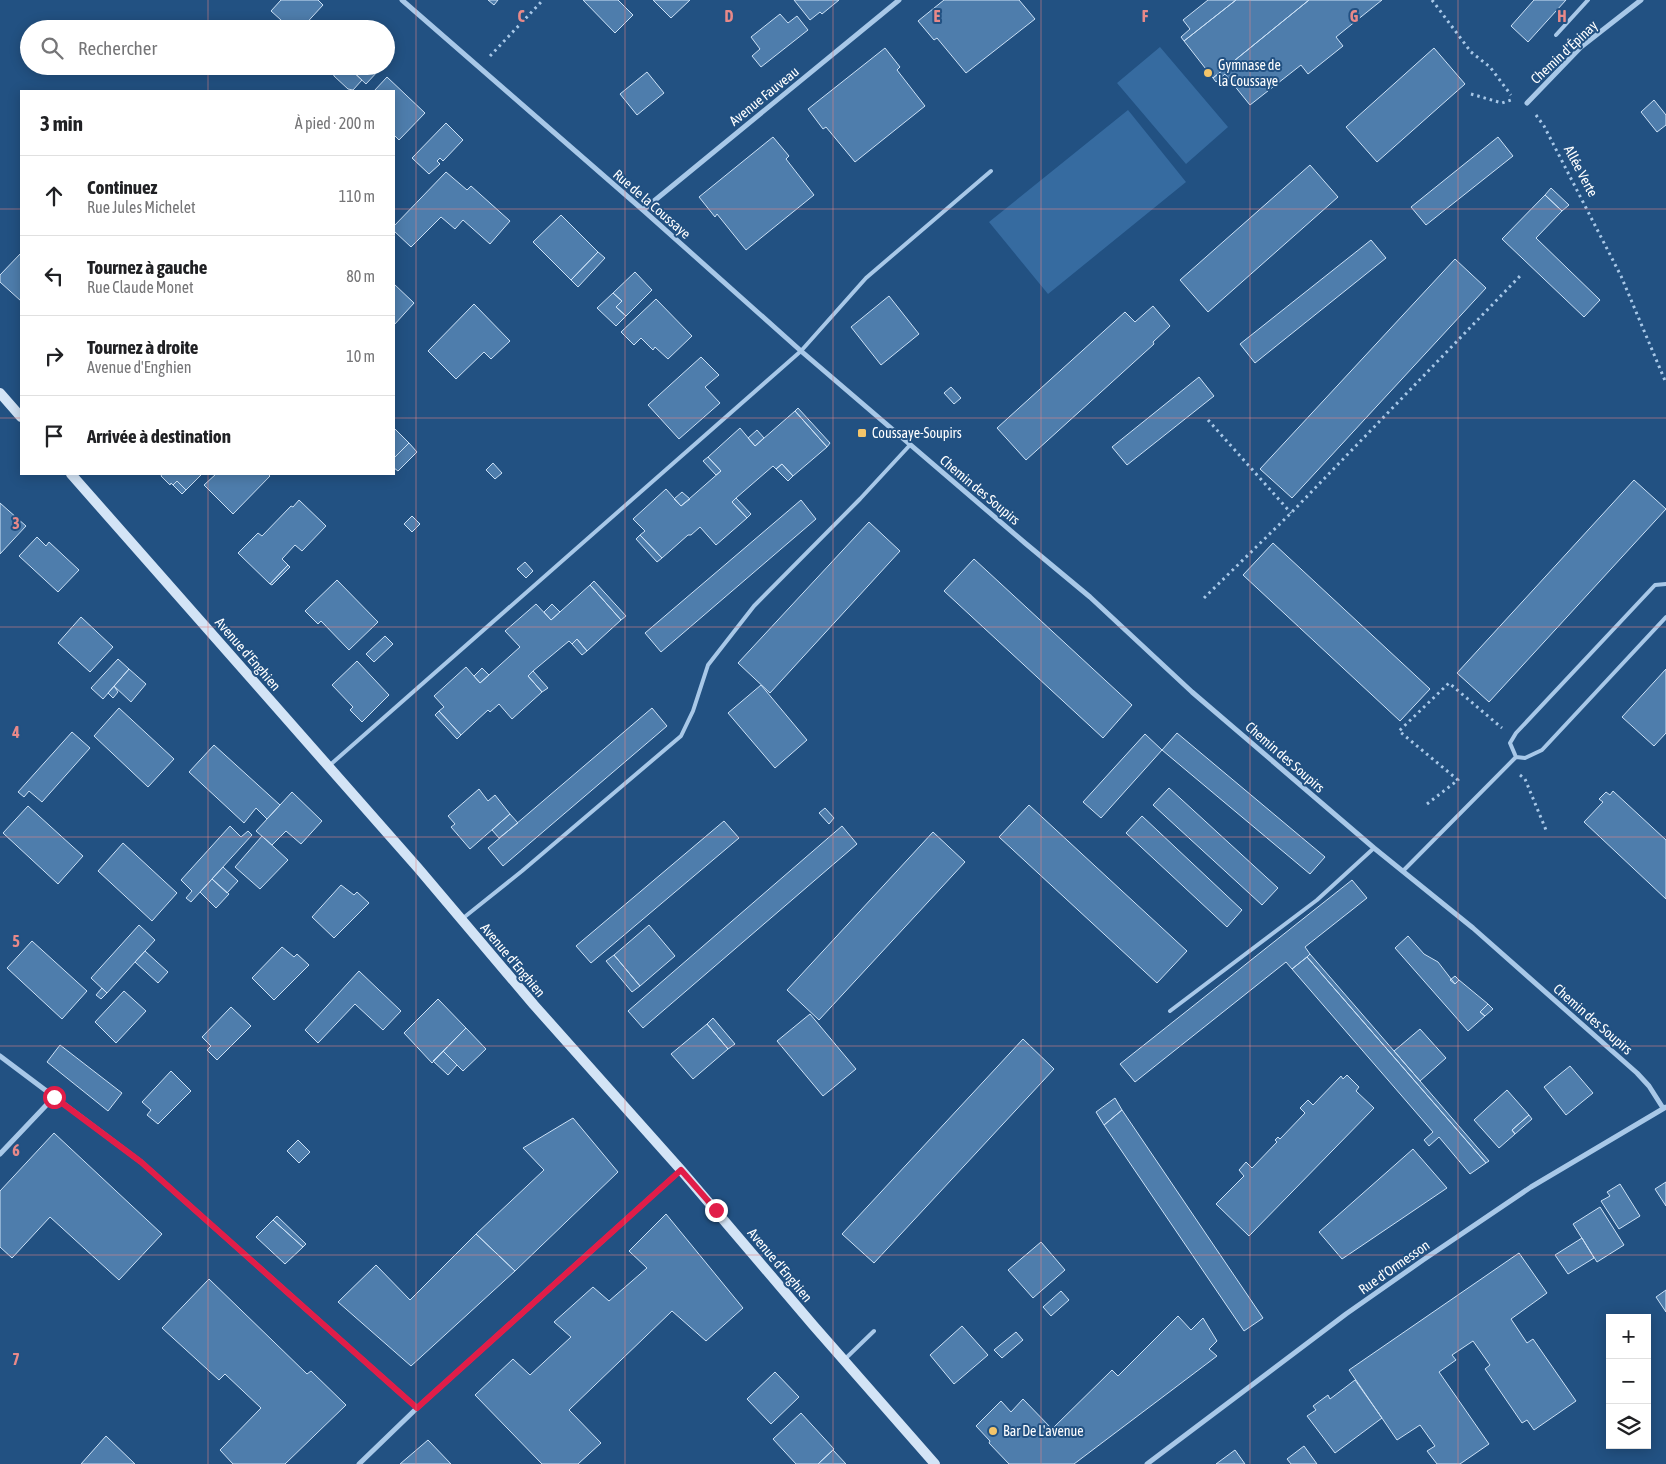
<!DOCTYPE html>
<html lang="fr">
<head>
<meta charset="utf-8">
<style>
	body { margin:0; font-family:"Asap Condensed",sans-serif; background:#f6f6f6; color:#202124 }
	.controls { position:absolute; right:15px; bottom:15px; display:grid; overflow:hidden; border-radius:0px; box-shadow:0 2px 12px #0003 }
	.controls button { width:45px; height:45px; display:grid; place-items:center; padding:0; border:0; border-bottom:1px solid #e0e0e0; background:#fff; color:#202124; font:25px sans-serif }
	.stop { position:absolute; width:15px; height:15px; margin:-11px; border:4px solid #e11d48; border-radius:50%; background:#fff }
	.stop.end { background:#e11d48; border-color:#fff; box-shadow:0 1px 5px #0008 }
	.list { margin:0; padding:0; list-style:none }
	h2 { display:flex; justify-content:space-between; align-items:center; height:65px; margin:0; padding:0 20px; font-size:21px }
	h2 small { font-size:16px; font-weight:400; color:#757577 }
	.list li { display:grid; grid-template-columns:32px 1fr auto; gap:15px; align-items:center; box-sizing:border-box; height:80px; padding:0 20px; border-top:1px solid #e0e0e0 }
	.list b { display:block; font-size:19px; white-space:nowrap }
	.list p { margin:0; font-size:16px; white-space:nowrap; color:#757577 }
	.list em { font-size:16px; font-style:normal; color:#757577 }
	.icon { flex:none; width:28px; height:28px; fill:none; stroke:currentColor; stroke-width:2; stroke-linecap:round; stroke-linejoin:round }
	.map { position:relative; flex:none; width:1666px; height:1464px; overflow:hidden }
	.search { position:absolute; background:#fff; box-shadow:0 2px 12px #0003; left:20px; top:20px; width:375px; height:55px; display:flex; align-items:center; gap:12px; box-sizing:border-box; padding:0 18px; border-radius:28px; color:#757577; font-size:19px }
	.panel { position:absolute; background:#fff; box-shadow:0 2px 12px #0003; left:20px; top:90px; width:375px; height:385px; border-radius:0px }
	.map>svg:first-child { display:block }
	.pitch { fill:#366ba0 }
	.building { fill:#4e7dac; stroke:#cce1f6 }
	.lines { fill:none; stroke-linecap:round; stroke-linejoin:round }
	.path { stroke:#a8c8e8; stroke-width:3; stroke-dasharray:2.5 4; stroke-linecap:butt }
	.lane { stroke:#a8c8e8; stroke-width:4 }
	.street { stroke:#a8c8e8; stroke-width:5 }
	.secondary { stroke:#d3e4f6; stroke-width:10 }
	.route { stroke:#e11d48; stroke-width:6 }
	.grid { fill:none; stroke:#e88989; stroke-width:1; stroke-opacity:0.55 }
	.poi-dot { fill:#f4c56a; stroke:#225182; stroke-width:2 }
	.labels { text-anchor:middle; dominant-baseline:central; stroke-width:4; stroke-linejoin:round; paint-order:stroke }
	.street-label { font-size:14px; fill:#fff; stroke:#225182 }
	.poi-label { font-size:14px; fill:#fff; stroke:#225182; text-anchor:start }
	.grid-label { font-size:16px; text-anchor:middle; font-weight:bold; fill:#e88989; stroke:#225182; stroke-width:4; stroke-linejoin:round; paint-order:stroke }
</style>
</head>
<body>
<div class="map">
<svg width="1666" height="1464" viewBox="0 0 1666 1464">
	<rect width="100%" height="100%" fill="#225182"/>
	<!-- pitch -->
	<path class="pitch" d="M1160 47 1228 127 1186 164 1117 83Z
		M1128 110 1186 182 1048 294 989 222Z"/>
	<!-- building -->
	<path class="building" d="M281 0H318L323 5 301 29H291L271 11Z
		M488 0H498L494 5Z
		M583 0H618L633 15 615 33Z
		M653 0H690L671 18Z
		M794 0H839L822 14 820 12 810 20Z
		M944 0H1019L1035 19 966 73 937 38 934 40 918 21Z
		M1208 0H1236L1184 41 1181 37 1190 29 1183 20Z
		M1236 0H1309L1213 78 1184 41Z
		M1309 0H1382L1336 37 1343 46 1308 74 1301 65 1250 105 1225 74 1216 82 1213 78Z
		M1534 0H1566L1528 42 1511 26Z
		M780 14 788 23 797 16 808 30 761 67 752 56 760 49 751 37Z
		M343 21 352 29H336Z
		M885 48 900 67 897 70 925 106 855 162 826 127 823 129 808 109Z
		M1434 48 1465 84 1377 162 1346 127Z
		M338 66H347L362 80 353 90 348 89 334 76 333 72Z
		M347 66H377L379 70 366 84Z
		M647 72 664 93 637 115 620 94Z
		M387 77 425 113 399 140 394 135V91H374Z
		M1654 100 1666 115V125L1657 132 1641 112Z
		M446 123 463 140 443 161 440 158 437 161 440 164 429 174 412 158Z
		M773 137 789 156 786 159 814 195 746 250 717 214 715 217 699 197Z
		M1498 137 1513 156 1426 225 1411 207Z
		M1310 165 1338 197 1208 312 1180 280Z
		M446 172 467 190 471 186 510 221 490 244 463 220 455 229 441 217 411 247 394 231V226Z
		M1551 188 1569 205 1562 211 1545 195Z
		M1545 195 1562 211 1536 238 1600 300 1584 317 1502 239Z
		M561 215 598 252 571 280 533 242Z
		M1371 240 1386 258 1255 363 1240 344Z
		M598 252 605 258 578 287 571 280Z
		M21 253V301L0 282V275Z
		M1455 259 1486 288 1292 498 1260 469Z
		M635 272 652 290 626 316 616 307 622 301 613 293Z
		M394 284 414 303 394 325Z
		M613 293 622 301 616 307 626 316 616 326 597 308Z
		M889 296 919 334 881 365 851 327Z
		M656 299 692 336 668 359 655 347 653 350 641 338 634 345 621 332Z
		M474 304 510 341 491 359 484 352 456 379 428 351Z
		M1153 306 1170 326 1153 342 1154 344 1026 460 997 428 1125 312 1135 322Z
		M701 357 719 375 705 387 720 403 679 439 648 405Z
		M1199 377 1214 396 1127 465 1112 447Z
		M951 387 961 398 954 404 944 393Z
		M798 408 830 443 827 447 795 411Z
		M795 411 827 447 793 476 782 464 776 469 773 466 736 498 732 502 747 518 716 545 700 527 691 535H688L662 558 640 535 645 531 633 519 666 489 681 506 721 471 708 457 740 428 755 446Z
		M394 428 409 443 394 458Z
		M757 430 764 438 755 446 748 438Z
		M409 443 417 452 398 471 394 468V458Z
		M708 457 721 471 716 475 703 461Z
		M493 463 502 473 495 479 486 470Z
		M782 464 793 476 788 481 776 469Z
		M162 474H202L186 490 177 481 173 485 171 483 170 485 161 476Z
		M216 474H268L270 476 233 514 204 485Z
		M1634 480 1666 509 1489 702 1457 673Z
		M177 481 186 490 182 494 173 485Z
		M682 492 690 499 681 506 674 499Z
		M736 498 751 514 747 518 732 502Z
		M299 500 326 526 302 551 295 545 282 559 288 565 270 584 238 553 258 533 262 536 291 506 293 507Z
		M801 500 816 519 661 652 645 633Z
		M0 503 26 526 0 554Z
		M412 516 420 524 412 532 404 524Z
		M869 522 900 551 770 693 738 663Z
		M640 535 662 558 657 562 636 539Z
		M37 537 46 546 49 542 79 570 58 592 19 556Z
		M1273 543 1430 689 1400 721 1243 575Z
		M974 559 1132 705 1103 738 944 591Z
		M525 562 533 571 526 578 517 569Z
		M288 565 290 567 272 585 270 584Z
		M337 580 378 622 349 650 321 621 318 624 305 611Z
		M594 581 626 616 621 620 590 585Z
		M590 585 621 620 587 651 577 639 572 644 569 641 533 671 528 676 542 692 512 719 499 704 490 712 488 710 461 735 439 711 444 707 434 696 466 667 480 683 520 647 505 631 536 604 551 620Z
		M552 604 560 612 551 620 544 612Z
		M81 617 113 647 90 672 58 643Z
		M385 636 393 644 374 662 366 654Z
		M577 639 587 651 582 655 572 644Z
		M118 659 129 669 103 699 91 688Z
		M357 661 389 695 362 722 350 710 353 707 332 685Z
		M482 668 489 675 480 683 474 676Z
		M129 669 146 684 131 702 114 686Z
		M1666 669V733L1654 746 1622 717Z
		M533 671 548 688 542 692 528 676Z
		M761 685 807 740 775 768 728 713Z
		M114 686 118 692 113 698 108 693Z
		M119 708 174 759 148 787 94 736Z
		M652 708 667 726 503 866 488 848Z
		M439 711 461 735 457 739 435 715Z
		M72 732 90 748 42 802 29 791 24 797 18 792Z
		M1177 733 1325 857 1310 874 1162 750Z
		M1145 734 1162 750 1101 818 1083 802Z
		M214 745 280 805 267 819 256 808 244 823 189 772Z
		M1169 788 1278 888 1262 905 1153 805Z
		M479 789 488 801 495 795 510 814 470 849 451 827 455 824 448 816Z
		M1613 791 1666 840V899L1584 822 1603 802 1599 799 1606 792 1610 795Z
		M292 792 322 821 301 844 286 831 272 845 256 831Z
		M1029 805 1187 951 1157 983 999 837Z
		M28 806 83 856 58 884 3 833Z
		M825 808 834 818 829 824 819 813Z
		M510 814 518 823 499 838 492 830Z
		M1142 816 1242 910 1227 927 1126 833Z
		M724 821 739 838 591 963 576 946Z
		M230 826 241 837 248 831 252 835 191 902 186 898 192 891 181 880Z
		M842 826 857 844 643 1028 628 1011Z
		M933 832 965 862 819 1020 787 990Z
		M262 836 288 860 260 889 235 867Z
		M123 843 177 893 152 921 98 871Z
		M223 867 238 881 227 893 212 879Z
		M212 879 229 894 216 908 200 892Z
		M1352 880 1367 898 1305 947 1310 954 1307 957 1292 969 1286 962 1135 1082 1120 1064Z
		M341 885 354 895 357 892 369 903 334 938 312 917Z
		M139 925 155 940 107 993 91 978Z
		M649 925 675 956 640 986 614 955Z
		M1408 936 1424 954 1438 962 1455 984 1459 980 1488 1004 1480 1012 1485 1016 1468 1031 1395 948Z
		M32 941 87 991 62 1019 7 968Z
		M282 947 294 957 297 954 309 965 274 1000 252 978Z
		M145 951 168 972 158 983 135 962Z
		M1310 954 1420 1081 1489 1161 1486 1163 1307 957Z
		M614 955 640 986 632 992 606 961Z
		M1307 957 1486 1163 1470 1174 1439 1137 1429 1146 1424 1140 1433 1132 1292 969Z
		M359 971 401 1011 383 1030 355 1004 318 1043 305 1030Z
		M1455 976 1459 980 1455 984 1450 980Z
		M102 988 107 993 101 999 96 995Z
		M124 991 146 1011 116 1043 95 1022Z
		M438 999 466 1028 432 1063 404 1033Z
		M1488 1004 1493 1009 1485 1016 1480 1012Z
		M231 1007 251 1026 217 1060 207 1050 211 1046 202 1037Z
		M810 1014 856 1069 823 1096 777 1041Z
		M713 1018 735 1044 728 1049 707 1024Z
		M707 1024 728 1049 693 1079 671 1054Z
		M466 1028 486 1049 463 1071 443 1051Z
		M1420 1029 1446 1058 1420 1081 1394 1051Z
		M1023 1039 1054 1069 874 1263 842 1234Z
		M60 1045 122 1093 108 1111 47 1062Z
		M443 1051 457 1065 448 1075 433 1061Z
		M1570 1066 1593 1093 1566 1115 1544 1087Z
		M171 1071 191 1091 158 1124 147 1115 151 1110 142 1102Z
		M1347 1075 1359 1087 1356 1091 1374 1108 1249 1236 1216 1204 1244 1176 1239 1170 1246 1162 1252 1168 1277 1142 1275 1140 1278 1137 1280 1139 1305 1113 1300 1108 1308 1100 1313 1105 1341 1076 1343 1079Z
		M1507 1090 1529 1115 1512 1130 1515 1134 1499 1148 1474 1120Z
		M1115 1098 1122 1110 1104 1125 1096 1112Z
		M1122 1110 1263 1318 1244 1331 1104 1125Z
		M1529 1115 1532 1119 1515 1134 1512 1130Z
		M573 1118 618 1172 515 1271 476 1234 544 1170 523 1148Z
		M54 1133 162 1234 119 1280 50 1217 12 1258 0 1247V1191Z
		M298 1140 310 1152 299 1163 287 1151Z
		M1413 1149 1447 1188 1342 1259 1319 1232Z
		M1666 1182V1206L1655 1189Z
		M1620 1184 1640 1216 1619 1229 1601 1201 1610 1196 1607 1192Z
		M1600 1207 1624 1245 1597 1262 1573 1224Z
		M666 1214 743 1308 706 1341 672 1311 569 1410 601 1443 578 1464H542L475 1395 513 1359 530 1375 571 1337 554 1322 593 1287 609 1301 647 1268 629 1251Z
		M277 1216 306 1244 303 1247 273 1220Z
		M273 1220 303 1247 285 1264 256 1237Z
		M476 1234 515 1271 411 1366 338 1302 376 1265 410 1300Z
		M1582 1238 1594 1258 1568 1274 1555 1255Z
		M1041 1242 1065 1270 1033 1298 1008 1270Z
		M1519 1253 1547 1293 1511 1319 1527 1343 1533 1339 1576 1401 1534 1430 1527 1420 1522 1423 1485 1369 1490 1365 1473 1341 1452 1355 1456 1360 1439 1372 1489 1444 1460 1464H1437L1427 1451 1435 1446 1420 1425 1397 1440 1349 1370Z
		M209 1279 307 1374 311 1371 346 1405 285 1464H233L220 1450 261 1408 225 1374 219 1380 162 1328Z
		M1666 1290V1312L1656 1297Z
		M1061 1291 1069 1300 1051 1316 1043 1307Z
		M1178 1316 1191 1330 1203 1318 1217 1341 1209 1349 1217 1356 1074 1464H1009L989 1443 990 1441 976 1426 1001 1401 1011 1412 1023 1399 1052 1429 1112 1370 1118 1376Z
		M962 1326 988 1355 954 1384 930 1355Z
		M1016 1332 1023 1340 1002 1358 994 1350Z
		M775 1372 799 1397 771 1424 747 1399Z
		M1355 1380 1382 1418 1335 1453 1307 1416 1316 1410 1313 1406 1328 1395 1330 1399Z
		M801 1413 834 1449 818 1464H796L773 1439Z
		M106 1436 135 1464H81Z
		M428 1440 451 1464H400Z
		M1304 1446 1317 1464H1291L1287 1459Z
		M833 1450 846 1464H818Z
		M1235 1450 1245 1464H1216Z"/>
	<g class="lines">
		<!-- path -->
		<path class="path" d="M1432 0 1471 52 1490 67 1511 95
			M490 56 543 0
			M1471 94 1502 103 1511 100
			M1536 115 1544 126 1621 276 1666 383
			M1208 420 1291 513
			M1204 598 1291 513 1520 276
			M1520 775 1525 779 1546 830
			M1427 804 1458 780 1399 731 1449 683 1502 728"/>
		<!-- lane -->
		<path class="lane" d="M1556 35 1588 0
			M1666 584 1655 585 1516 733 1510 743 1516 757 1525 758 1542 750 1666 617
			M330 765 801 351 866 278 991 171
			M1403 871 1516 757
			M462 919 522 871 681 736 693 711 708 665 754 606 860 499 910 445
			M1170 1011 1317 900 1374 848
			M845 1359 874 1331"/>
		<!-- street -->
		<path class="street" d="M402 0 643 210 801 351 1025 543 1090 597 1192 692 1374 848 1473 928 1637 1073 1649 1086 1663 1108
			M1527 103 1581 47 1641 0
			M643 210 899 0
			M0 1056 141 1162 417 1408
			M0 1154 54 1097
			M359 1464 417 1408 681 1170
			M1147 1464 1346 1314 1423 1260 1531 1187 1666 1107"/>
		<!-- secondary -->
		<path class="secondary" d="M0 393 21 417
			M71 474 418 868 534 1005 681 1170 813 1325 935 1464"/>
	</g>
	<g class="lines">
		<!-- route -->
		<path class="route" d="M54 1097 141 1162 417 1408 681 1170 716 1210"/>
	</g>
	<!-- grid -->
	<path class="grid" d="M208 0V29M416 0V1464M625 0V1464M833 0V1464M1041 0V1464M1250 0V1464M1458 0V1464M208 66V91M0 209H21M394 209H1666M0 418H21M394 418H1666M208 474V1464M0 627H1666M0 837H1666M0 1046H1666M0 1255H1666"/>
	<!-- markers -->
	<g class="poi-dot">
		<circle cx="1208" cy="73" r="5"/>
		<rect x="857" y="428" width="10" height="10" rx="2.5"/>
		<circle cx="993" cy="1431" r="5"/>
	</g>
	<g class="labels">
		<!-- street labels -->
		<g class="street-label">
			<text transform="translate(1564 52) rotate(-43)">Chemin d'Épinay</text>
			<text transform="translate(764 96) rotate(-39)">Avenue Fauveau</text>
			<text transform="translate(1581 171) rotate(62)">Allée Verte</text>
			<text transform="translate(652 204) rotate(41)">Rue de la Coussaye</text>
			<text transform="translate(980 490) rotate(40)">Chemin des Soupirs</text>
			<text transform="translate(248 654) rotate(49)">Avenue d'Enghien</text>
			<text transform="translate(1285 757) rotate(41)">Chemin des Soupirs</text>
			<text transform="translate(513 960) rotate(50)">Avenue d'Enghien</text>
			<text transform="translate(1593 1019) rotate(41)">Chemin des Soupirs</text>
			<text transform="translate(780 1265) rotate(50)">Avenue d'Enghien</text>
			<text transform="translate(1394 1267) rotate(-35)">Rue d'Ormesson</text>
		</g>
		<!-- poi labels -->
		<g class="poi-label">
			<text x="1218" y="65">Gymnase de<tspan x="1218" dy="16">la Coussaye</tspan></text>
			<text x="872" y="433">Coussaye-Soupirs</text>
			<text x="1003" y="1431">Bar De L'avenue</text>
		</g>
	</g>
	<g class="grid-label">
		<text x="521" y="22">C</text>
		<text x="729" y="22">D</text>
		<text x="937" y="22">E</text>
		<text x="1145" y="22">F</text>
		<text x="1354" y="22">G</text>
		<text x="1562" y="22">H</text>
		<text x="16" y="529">3</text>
		<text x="16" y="738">4</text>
		<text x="16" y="947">5</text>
		<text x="16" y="1156">6</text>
		<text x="16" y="1365">7</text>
	</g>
</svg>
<div class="controls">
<button>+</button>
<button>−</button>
<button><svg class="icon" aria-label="layers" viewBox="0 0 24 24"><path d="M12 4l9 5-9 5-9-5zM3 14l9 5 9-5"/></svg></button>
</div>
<div class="stop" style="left:54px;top:1097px"></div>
<div class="stop end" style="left:716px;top:1210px"></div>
<div class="search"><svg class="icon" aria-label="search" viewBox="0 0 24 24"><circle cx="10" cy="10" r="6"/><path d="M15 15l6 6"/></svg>Rechercher</div>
<section class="panel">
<h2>3 min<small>À pied · 200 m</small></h2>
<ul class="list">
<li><svg class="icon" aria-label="ahead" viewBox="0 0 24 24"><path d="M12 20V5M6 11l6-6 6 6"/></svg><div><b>Continuez</b><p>Rue Jules Michelet</p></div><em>110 m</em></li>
<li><svg class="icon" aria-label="left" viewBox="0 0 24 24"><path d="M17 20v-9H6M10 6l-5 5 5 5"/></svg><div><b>Tournez à gauche</b><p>Rue Claude Monet</p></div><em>80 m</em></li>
<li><svg class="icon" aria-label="right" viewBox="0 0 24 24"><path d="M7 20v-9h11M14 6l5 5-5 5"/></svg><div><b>Tournez à droite</b><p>Avenue d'Enghien</p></div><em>10 m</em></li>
<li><svg class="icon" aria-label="arrive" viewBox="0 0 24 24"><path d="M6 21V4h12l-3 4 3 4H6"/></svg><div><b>Arrivée à destination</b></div></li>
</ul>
</section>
</div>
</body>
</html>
